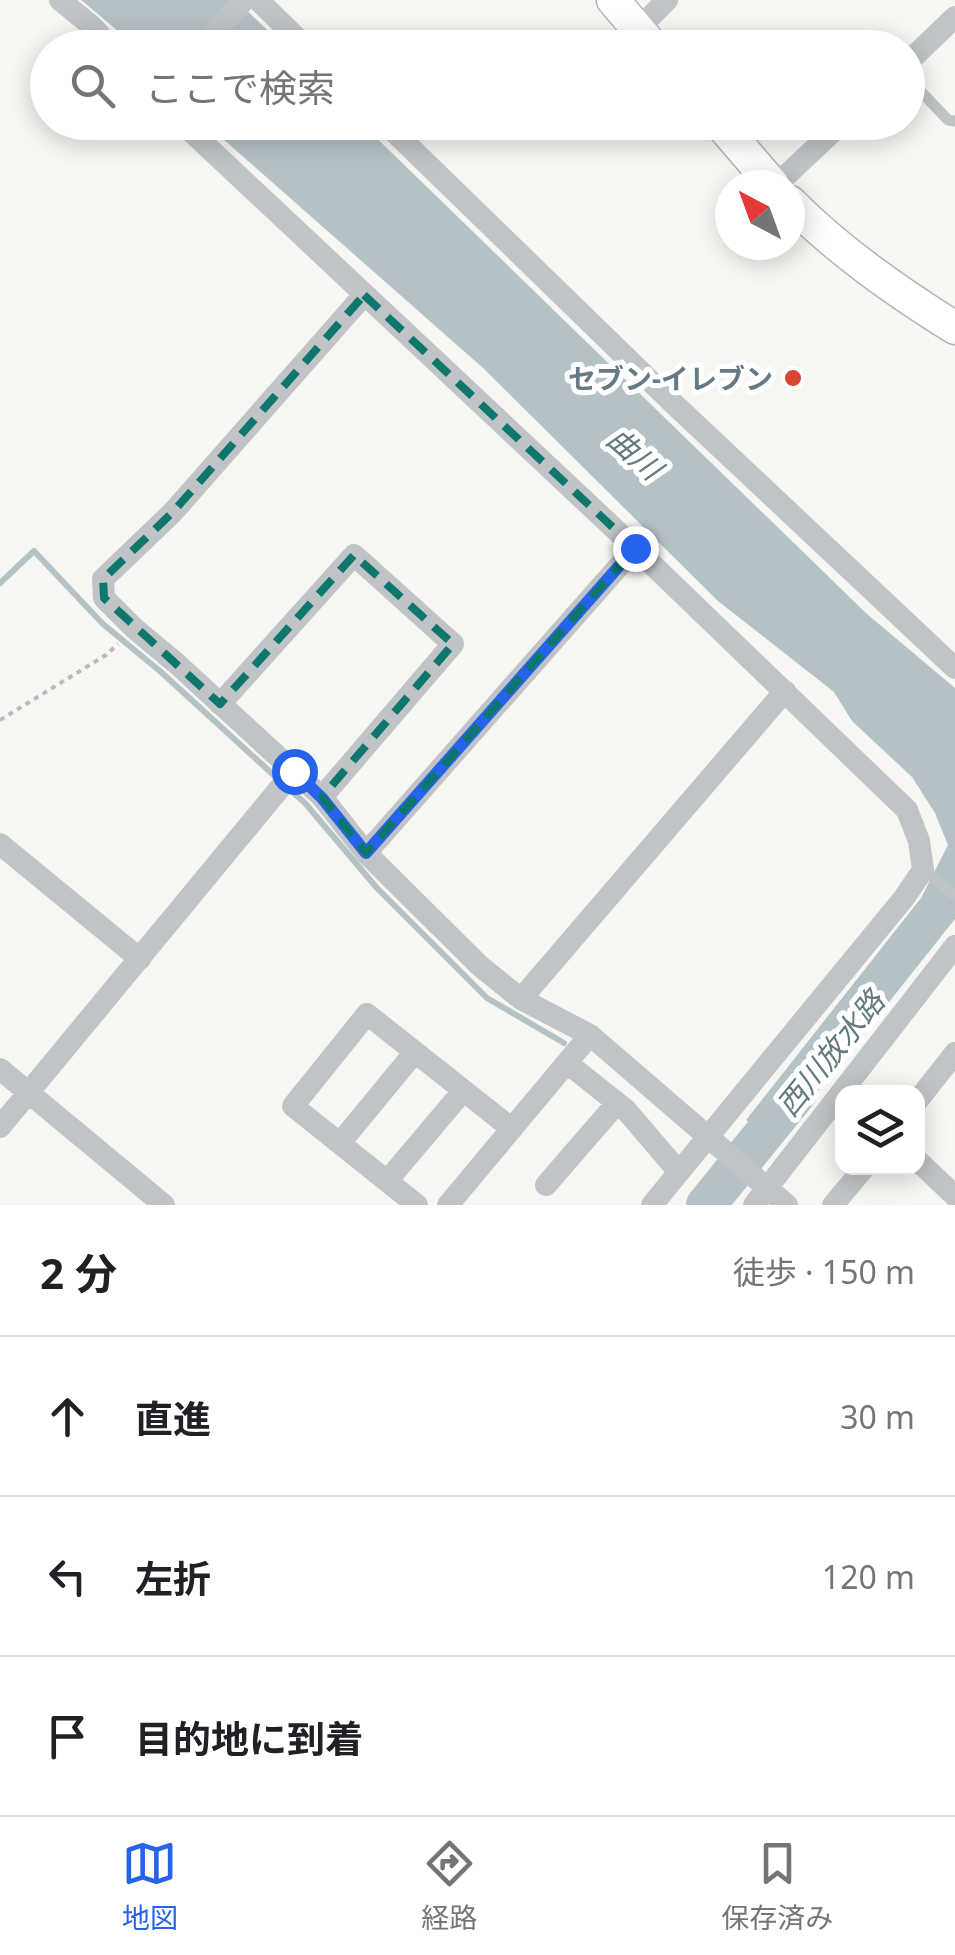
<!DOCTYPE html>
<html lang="ja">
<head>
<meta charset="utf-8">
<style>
	body { margin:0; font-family:"Noto Sans","Noto Sans JP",sans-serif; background:#f6f6f6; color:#202124 }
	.controls { position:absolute; right:30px; bottom:30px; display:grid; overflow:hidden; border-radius:20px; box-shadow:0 5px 25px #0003 }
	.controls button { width:90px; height:90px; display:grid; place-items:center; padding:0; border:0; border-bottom:2px solid #e0e0e0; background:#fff; color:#202124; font:50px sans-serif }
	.compass { position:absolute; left:715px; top:170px; width:90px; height:90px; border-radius:50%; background:#fff; box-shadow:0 5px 25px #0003; rotate:319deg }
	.stop { position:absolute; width:30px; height:30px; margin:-22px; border:8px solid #2563eb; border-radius:50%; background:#fff }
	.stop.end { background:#2563eb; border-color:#fff; box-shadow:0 2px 10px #0008 }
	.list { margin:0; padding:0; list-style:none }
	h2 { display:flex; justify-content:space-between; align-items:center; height:130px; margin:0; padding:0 40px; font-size:42px }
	h2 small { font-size:32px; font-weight:400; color:#757577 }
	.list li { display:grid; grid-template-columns:65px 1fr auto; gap:30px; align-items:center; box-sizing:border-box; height:160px; padding:0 40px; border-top:2px solid #e0e0e0 }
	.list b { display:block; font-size:38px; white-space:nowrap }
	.list em { font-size:32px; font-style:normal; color:#757577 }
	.icon { flex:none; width:55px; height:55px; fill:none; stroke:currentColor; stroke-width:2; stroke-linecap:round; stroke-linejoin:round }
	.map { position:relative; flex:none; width:955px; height:1205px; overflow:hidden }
	.search { position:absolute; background:#fff; box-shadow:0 5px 25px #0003; left:30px; right:30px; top:30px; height:110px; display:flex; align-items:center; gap:25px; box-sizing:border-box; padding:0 35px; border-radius:55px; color:#757577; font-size:38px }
	.sheet { height:610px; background:#fff }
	nav { display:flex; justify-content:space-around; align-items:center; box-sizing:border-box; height:140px; border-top:2px solid #e0e0e0; background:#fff; font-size:28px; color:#757577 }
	nav a { display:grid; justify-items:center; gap:5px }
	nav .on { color:#2563eb }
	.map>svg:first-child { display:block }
	.water { fill:#b5c2c5 }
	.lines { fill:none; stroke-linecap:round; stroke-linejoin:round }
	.stream { stroke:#b5c2c5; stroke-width:6 }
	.river { stroke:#b5c2c5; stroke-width:40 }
	.secondary-casing { stroke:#b0b6ba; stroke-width:35 }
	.path { stroke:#b8bbbd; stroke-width:4; stroke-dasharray:5 5; stroke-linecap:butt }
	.lane { stroke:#c0c4c7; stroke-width:11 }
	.street { stroke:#c0c4c7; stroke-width:22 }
	.secondary { stroke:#fff; stroke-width:32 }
	.route { stroke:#2563eb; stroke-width:12 }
	.marked { fill:none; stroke:#0f766e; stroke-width:8; stroke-dasharray:20 12; stroke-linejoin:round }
	.poi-dot { fill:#d94731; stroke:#fff; stroke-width:4 }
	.labels { text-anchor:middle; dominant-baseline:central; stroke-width:10; stroke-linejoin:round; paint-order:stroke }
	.poi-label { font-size:28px; font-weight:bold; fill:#677982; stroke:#fff; text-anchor:end }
	.water-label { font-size:30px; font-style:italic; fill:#637a7f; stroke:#fff }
</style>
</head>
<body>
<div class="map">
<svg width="955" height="1205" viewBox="0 0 955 1205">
	<rect width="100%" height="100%" fill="#f6f6f3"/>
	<!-- water -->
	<path class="water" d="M81 0H236L285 47H137Z
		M205 123H361L867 614 955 688V919L777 1143 746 1120 921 898 948 845 935 813 912 777 852 721 834 692 718 601 483 368Z"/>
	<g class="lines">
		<!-- stream -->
		<path class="stream" d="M0 583 34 551 103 624 161 672 279 780
			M288 788 305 803 377 888 487 998 564 1043"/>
		<!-- river -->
		<path class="river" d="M706 1205 797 1093"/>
		<defs>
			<path id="secondary" d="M613 0 654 48
				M719 122 773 185
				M790 202C840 252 896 291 955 328"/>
		</defs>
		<!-- secondary casing -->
		<use href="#secondary" class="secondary-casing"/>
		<!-- path -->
		<path class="path" d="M0 720 106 655 118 644"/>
		<!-- lane -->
		<path class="lane" d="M908 78 948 120 955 121
			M923 870 955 895"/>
		<!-- street -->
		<path class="street" d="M60 0 93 27 111 48
			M258 0 307 48
			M638 29 667 0
			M200 48 244 0
			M908 62 955 17
			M181 122 635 548 907 810 919 841 923 870 904 898 652 1205
			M384 122 674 404 955 668
			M776 185 843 122
			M364 295 173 512 103 579 104 598 135 629 176 663 322 797 366 853 480 966 521 999 590 1035 787 1205
			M220 704 354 555 453 644 322 797
			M0 844 140 959
			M366 853 635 548
			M521 999 785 691
			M567 1063 625 1109 679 1172
			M0 1069 164 1205
			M918 1100 955 1053
			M0 1127 294 771
			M340 1143 415 1052
			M918 1161 955 1196
			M387 1181 463 1091
			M546 1185 617 1103
			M417 1205 293 1106 367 1014 512 1129
			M448 1205 590 1035
			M754 1205 955 946
			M833 1205 864 1168"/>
		<!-- secondary -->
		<use href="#secondary" class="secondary"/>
	</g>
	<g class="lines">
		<!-- route -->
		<path class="route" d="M294 771 322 798 366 853 635 548"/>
	</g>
	<!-- marked area -->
	<path class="marked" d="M364 295 635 548 366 853 322 797 453 644 354 555 220 704 104 598 103 579 173 512Z"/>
	<!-- markers -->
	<circle class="poi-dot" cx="793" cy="378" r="10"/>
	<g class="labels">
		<!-- poi labels -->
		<g class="poi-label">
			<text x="773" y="378">セブン-イレブン</text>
		</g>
		<!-- water labels -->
		<g class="water-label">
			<text transform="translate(635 453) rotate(41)">曲川</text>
			<text transform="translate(830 1053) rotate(-51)">西川放水路</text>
		</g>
	</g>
</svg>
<div class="controls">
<button><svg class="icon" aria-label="layers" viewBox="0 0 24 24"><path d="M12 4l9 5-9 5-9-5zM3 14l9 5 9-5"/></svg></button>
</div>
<svg class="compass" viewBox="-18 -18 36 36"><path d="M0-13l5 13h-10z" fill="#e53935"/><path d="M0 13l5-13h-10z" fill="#757577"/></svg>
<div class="stop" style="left:294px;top:771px"></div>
<div class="stop end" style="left:635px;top:548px"></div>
<div class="search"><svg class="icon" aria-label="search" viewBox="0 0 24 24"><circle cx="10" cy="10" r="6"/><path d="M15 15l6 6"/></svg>ここで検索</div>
</div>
<section class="sheet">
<h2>2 分<small>徒歩 · 150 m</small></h2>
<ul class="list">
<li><svg class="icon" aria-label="ahead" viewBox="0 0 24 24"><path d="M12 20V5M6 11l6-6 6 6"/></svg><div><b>直進</b></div><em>30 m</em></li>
<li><svg class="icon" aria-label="left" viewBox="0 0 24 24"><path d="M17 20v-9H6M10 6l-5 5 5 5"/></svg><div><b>左折</b></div><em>120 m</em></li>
<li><svg class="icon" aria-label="arrive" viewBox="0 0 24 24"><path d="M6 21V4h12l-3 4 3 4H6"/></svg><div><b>目的地に到着</b></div></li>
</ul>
</section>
<nav>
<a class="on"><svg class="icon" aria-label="map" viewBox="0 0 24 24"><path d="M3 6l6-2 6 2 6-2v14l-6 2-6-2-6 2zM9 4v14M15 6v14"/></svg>地図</a>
<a><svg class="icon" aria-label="directions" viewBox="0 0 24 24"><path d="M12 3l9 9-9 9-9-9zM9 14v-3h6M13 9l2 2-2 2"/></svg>経路</a>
<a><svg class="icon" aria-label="saved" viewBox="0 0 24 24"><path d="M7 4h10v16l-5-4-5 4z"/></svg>保存済み</a>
</nav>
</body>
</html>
